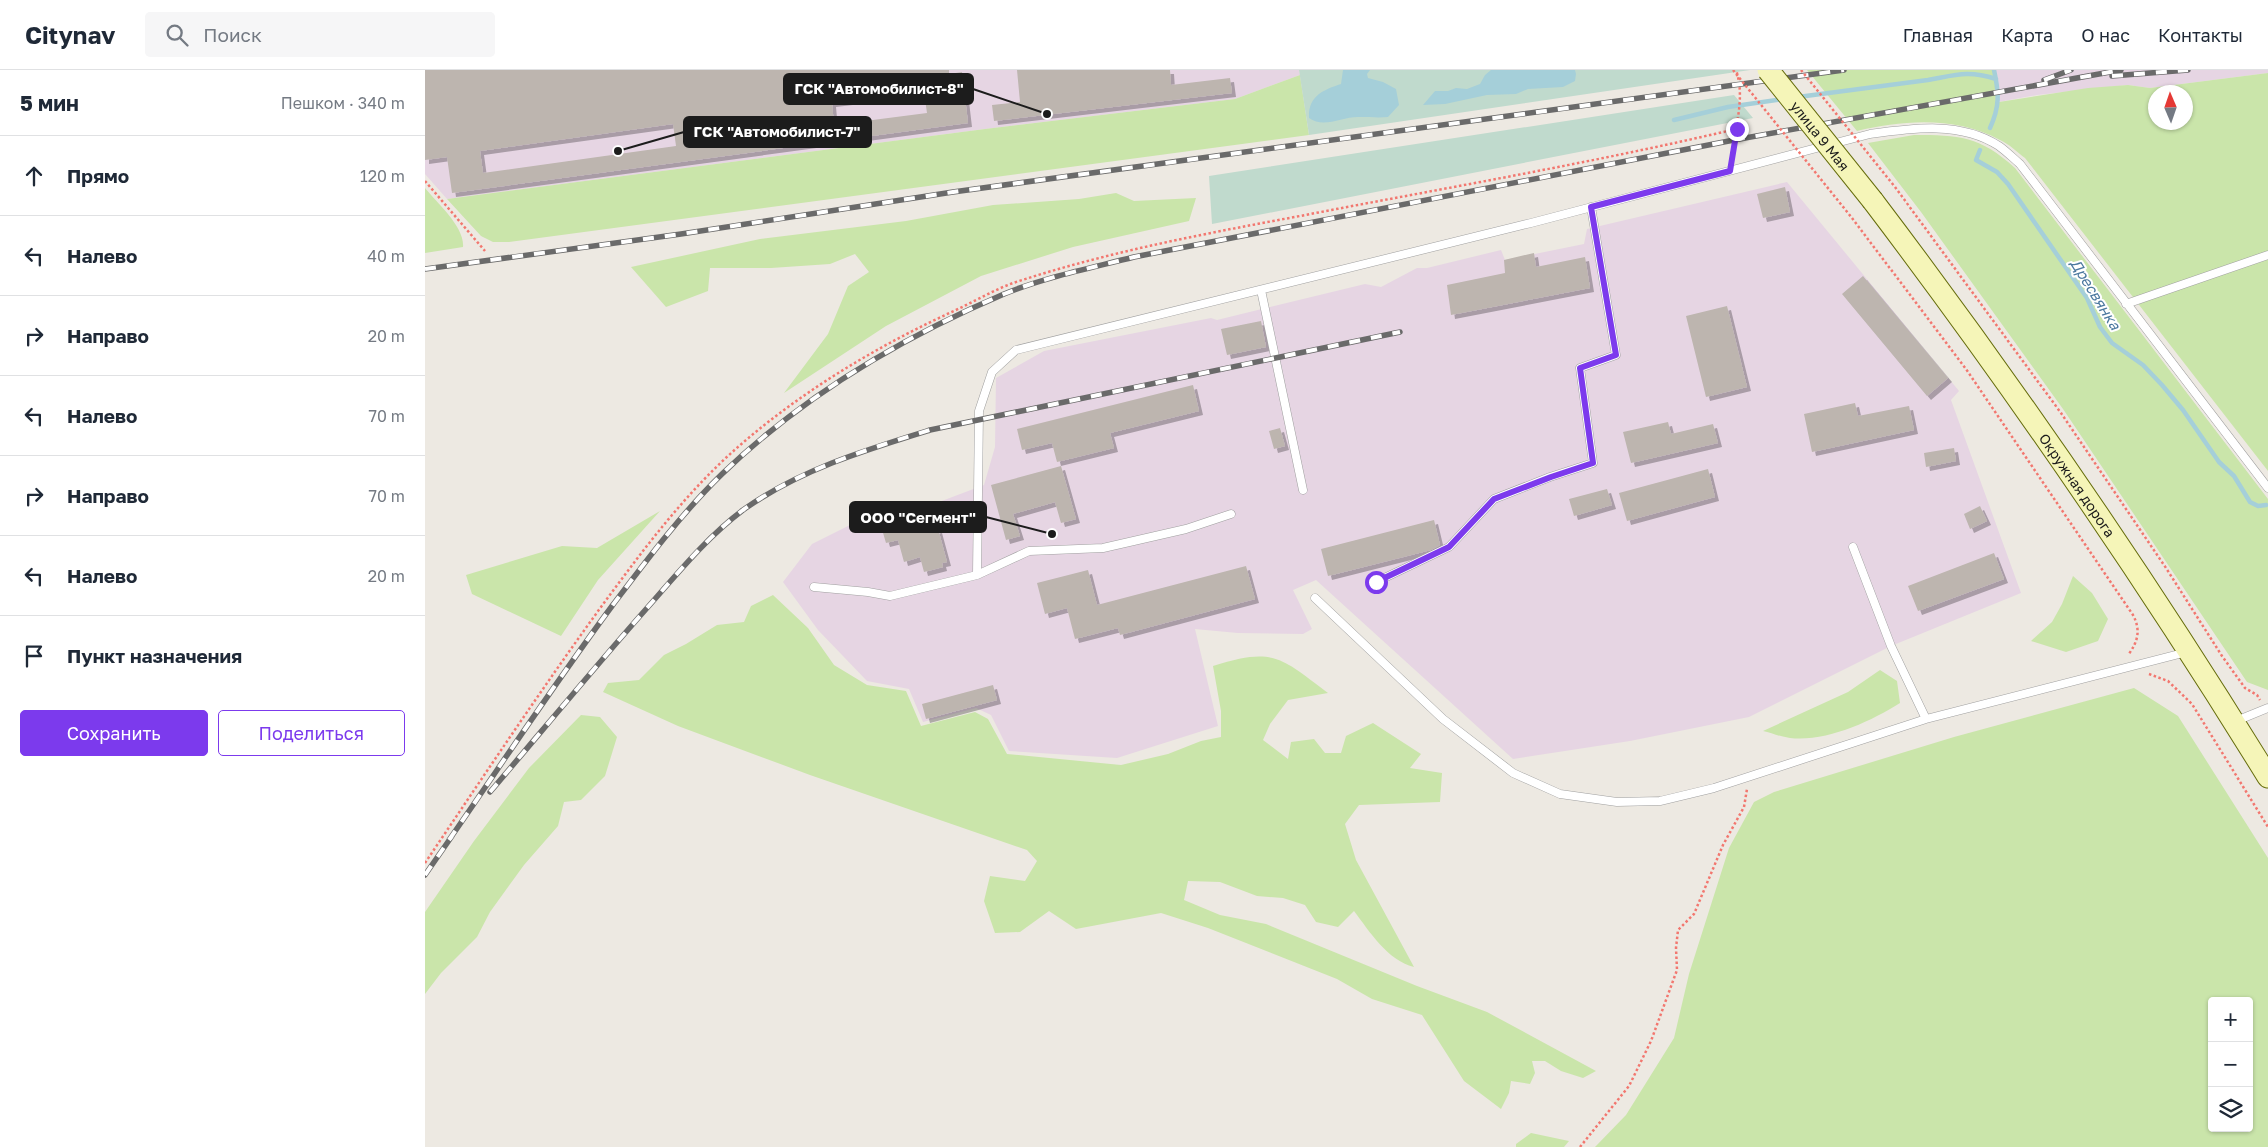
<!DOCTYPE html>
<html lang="ru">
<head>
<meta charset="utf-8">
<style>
	body { margin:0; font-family:"Golos Text",sans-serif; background:#f6f6f7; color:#1f2937 }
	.controls { position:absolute; right:15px; bottom:15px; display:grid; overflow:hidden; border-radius:5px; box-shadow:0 1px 4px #0004 }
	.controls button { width:45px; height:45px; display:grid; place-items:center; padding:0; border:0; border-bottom:1px solid #e0e1e3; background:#fff; color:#1f2937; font:25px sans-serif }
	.compass { position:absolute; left:1723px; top:15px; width:45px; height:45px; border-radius:50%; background:#fff; box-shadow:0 1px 4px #0004; rotate:358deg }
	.stop { position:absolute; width:15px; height:15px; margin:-11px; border:4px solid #7c3aed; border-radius:50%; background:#fff }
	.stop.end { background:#7c3aed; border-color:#fff; box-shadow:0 1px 5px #0008 }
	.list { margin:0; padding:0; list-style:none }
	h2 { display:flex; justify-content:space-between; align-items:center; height:65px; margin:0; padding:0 20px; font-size:21px }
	h2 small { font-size:16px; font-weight:400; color:#747a83 }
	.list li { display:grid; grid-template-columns:32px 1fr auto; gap:15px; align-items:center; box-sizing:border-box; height:80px; padding:0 20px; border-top:1px solid #e0e1e3 }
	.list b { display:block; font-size:19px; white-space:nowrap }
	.list em { font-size:16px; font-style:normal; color:#747a83 }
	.actions { display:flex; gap:10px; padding:15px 20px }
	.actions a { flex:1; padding:11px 0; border:1px solid #7c3aed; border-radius:5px; text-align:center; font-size:18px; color:#7c3aed }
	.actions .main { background:#7c3aed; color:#fff }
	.icon { flex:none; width:28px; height:28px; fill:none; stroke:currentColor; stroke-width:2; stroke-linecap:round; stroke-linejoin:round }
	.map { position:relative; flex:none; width:1843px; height:1077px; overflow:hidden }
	header { display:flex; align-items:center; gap:30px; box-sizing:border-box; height:70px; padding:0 25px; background:#fff; border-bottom:1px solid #e0e1e3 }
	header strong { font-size:24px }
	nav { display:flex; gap:28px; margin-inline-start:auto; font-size:18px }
	.search { width:350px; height:45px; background:#f6f6f7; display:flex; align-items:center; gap:12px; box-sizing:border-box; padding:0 18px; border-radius:5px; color:#747a83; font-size:19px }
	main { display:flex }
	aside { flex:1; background:#fff }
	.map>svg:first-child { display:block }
	.industrial { fill:#e6d5e3 }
	.grass { fill:#cae5aa; fill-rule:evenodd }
	.wetland { fill:#c0dacd }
	.water { fill:#a5cfd9 }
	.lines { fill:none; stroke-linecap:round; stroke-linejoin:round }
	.stream { stroke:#a5cfd9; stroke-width:4.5 }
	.building { fill:#bdb5af; fill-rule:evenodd; filter:url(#shadow) }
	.service-casing { stroke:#a0a0a0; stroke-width:9 }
	.secondary-casing { stroke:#656c0b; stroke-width:23 }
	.path { stroke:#f2776f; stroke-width:2.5; stroke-dasharray:2.5 2.5; stroke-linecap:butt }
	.service { stroke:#fff; stroke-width:8 }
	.secondary { stroke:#f5f5b8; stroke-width:21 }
	.rail-casing { stroke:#6a6a6a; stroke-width:5.5 }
	.rail { stroke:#fff; stroke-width:4; stroke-dasharray:11; stroke-linecap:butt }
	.secondary-bridge-casing { stroke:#656c0b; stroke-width:23; stroke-linecap:butt }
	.path-bridge { stroke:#f2776f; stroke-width:2.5; stroke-dasharray:2.5 2.5; stroke-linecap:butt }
	.secondary-bridge { stroke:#f5f5b8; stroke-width:21 }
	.route { stroke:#7c3aed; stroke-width:6 }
	.labels { text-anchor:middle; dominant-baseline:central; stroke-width:4; stroke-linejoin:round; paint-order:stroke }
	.street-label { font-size:14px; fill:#1c1c1c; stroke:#fff }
	.water-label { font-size:15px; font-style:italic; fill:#4c799f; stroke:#fff }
	.leader { fill:none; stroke:#1c1c1c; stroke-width:2 }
	.callout-dot { fill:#1c1c1c; stroke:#fff; stroke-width:2 }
	.callout { fill:#1c1c1c; stroke:#1c1c1c; stroke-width:2 }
	.callout-label { font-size:15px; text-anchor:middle; font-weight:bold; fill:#fff }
</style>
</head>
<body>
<header>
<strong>Citynav</strong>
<div class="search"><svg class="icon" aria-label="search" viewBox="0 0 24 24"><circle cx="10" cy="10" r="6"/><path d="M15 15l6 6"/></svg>Поиск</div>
<nav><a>Главная</a><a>Карта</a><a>О нас</a><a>Контакты</a></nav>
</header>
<main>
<aside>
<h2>5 мин<small>Пешком · 340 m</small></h2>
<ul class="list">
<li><svg class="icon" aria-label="ahead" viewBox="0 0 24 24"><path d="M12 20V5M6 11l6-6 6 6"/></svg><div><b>Прямо</b></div><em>120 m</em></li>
<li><svg class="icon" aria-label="left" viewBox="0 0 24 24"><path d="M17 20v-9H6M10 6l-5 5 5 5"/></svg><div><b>Налево</b></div><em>40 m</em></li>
<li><svg class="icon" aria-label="right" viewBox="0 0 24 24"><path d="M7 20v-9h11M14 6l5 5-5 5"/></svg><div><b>Направо</b></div><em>20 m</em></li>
<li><svg class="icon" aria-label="left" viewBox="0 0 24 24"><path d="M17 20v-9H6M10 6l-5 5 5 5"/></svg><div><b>Налево</b></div><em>70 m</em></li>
<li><svg class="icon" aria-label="right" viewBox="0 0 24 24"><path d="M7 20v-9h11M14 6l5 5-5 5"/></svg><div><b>Направо</b></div><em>70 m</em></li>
<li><svg class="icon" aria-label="left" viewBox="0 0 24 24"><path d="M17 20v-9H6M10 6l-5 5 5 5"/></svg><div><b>Налево</b></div><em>20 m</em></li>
<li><svg class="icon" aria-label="arrive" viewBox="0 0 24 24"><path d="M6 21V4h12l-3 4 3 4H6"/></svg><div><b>Пункт назначения</b></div></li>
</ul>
<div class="actions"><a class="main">Сохранить</a><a>Поделиться</a></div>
</aside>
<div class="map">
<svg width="1843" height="1077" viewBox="0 0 1843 1077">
	<defs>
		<filter id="shadow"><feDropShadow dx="4" dy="4" stdDeviation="0" flood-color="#0004"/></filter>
	</defs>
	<rect width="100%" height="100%" fill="#ede9e2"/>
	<!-- industrial -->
	<path class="industrial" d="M0 0H874L875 5 810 29 560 59 22 129 0 104Z
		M1569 0H1843V3L1725 18 1703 15 1612 25 1573 32Z
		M1362 112 1534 321 1526 330 1596 523 1466 576 1324 647 1205 671 1088 689 891 510 868 520 887 559 878 564 813 563 770 559 793 656 692 688 584 681 566 645 551 638 498 652 484 619 442 611 393 560 358 512 387 474 429 453 456 454 559 415 570 377 571 308 619 281 786 248 792 250 940 214 956 217 992 198H1002L1076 180 1080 190 1159 174 1162 159Z"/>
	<!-- grass -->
	<path class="grass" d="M1382 0H1569L1574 32 1663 18 1703 15 1725 18 1843 3V401L1600 88C1592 82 1584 74 1575 70 1531 46 1478 50 1432 61ZM1730 22H1760V52H1730Z
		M875 5 884 65 84 172H68L56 166 22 129 560 59 810 29Z
		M1489 65C1534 65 1555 66 1590 98L1843 429V620L1822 612 1638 339 1496 142 1443 73Z
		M0 118C12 133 40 157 38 177L0 183Z
		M691 123 709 131 771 128 764 151 648 177 556 206 461 256 359 323 403 264 423 216 444 202 430 184 405 194 346 198H285L283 221 241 237 206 197 335 169 481 151 568 135 654 129Z
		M235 441 173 510 136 566 47 524 41 505 137 476 172 478Z
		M1648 506 1667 523 1683 549 1673 571 1641 582 1606 571 1627 552 1637 534Z
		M348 525 383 558 409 595 442 615 481 621 496 656 550 642 563 649 582 684 696 695 743 684 776 671 796 667V641L788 596C849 577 855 587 903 623L863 630 845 654 838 670 863 689 866 672 889 669 900 683H916L921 666 948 653 996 684 985 698 1017 703 1015 732 934 735 920 754 931 790 989 897C962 890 945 862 929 841L913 857 891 852 880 835 858 828 832 826 795 812 763 811 759 830 795 845 841 854 992 916 1062 942 1171 1001 1158 1008 1136 1001 1120 991H1107L1110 1003 1105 1014 1086 1011 1084 1023 1076 1039 1039 1011 997 945 947 929 912 909 783 858 736 843 651 859 624 841 595 862 570 863 559 831 565 806 600 811 612 791 602 780 385 705 253 656 178 622 183 613 214 610 239 585 261 574 292 555 319 552 326 536Z
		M1455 600 1472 611 1475 633C1445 652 1401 672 1365 668 1356 667 1347 663 1338 661L1423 622Z
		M1709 618 1753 646 1843 788V1077H1170L1201 1045 1249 968 1264 904 1304 778 1329 732 1349 722 1529 667ZM1787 931H1824V1058H1787Z
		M156 645 175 647 192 667 180 706 156 730 139 732 133 756 99 795 65 842 52 867 16 903 0 924V842L49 771 104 698Z
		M1106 1063 1144 1071 1139 1077H1091V1074Z"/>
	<!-- wetland -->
	<path class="wetland" d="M874 0H1325L884 65Z
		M1309 25 1328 48 787 154 784 106Z"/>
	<!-- water -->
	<path class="water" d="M918 0H945L942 4 943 8 958 12 971 19 974 35 963 47C953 48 945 47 935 47 918 46 899 59 884 48 883 26 898 20 916 14Z
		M1066 0H1150L1151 4 1150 11 1138 17 1103 19 1091 24 1062 25 1020 34 998 35 1010 21H1023L1031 18 1042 19 1055 14 1060 5Z"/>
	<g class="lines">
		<!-- stream -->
		<path class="stream" d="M1373 27 1503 10C1531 5 1543 0 1571 9
			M1249 50 1303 37 1358 29
			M1565 58C1575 36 1574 23 1569 0
			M1555 80 1551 90 1572 102 1583 114 1662 228 1675 257 1687 273 1718 295 1737 315 1758 340 1794 392 1809 406 1825 432 1833 436 1841 435"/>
	</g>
	<!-- building -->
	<path class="building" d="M0 0H524V4L537 2 543 53 27 123 22 87 0 90ZM499 22 502 43 409 55 407 33ZM248 54 251 76 58 103 55 81Z
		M592 0H745L746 15 805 8 807 23 569 51 567 35 595 32Z
		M1360 117 1365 142 1338 148 1332 124Z
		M1109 183 1111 197 1160 187 1165 218 1026 245 1022 215 1080 203 1079 190Z
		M1438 206 1523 308 1502 326 1417 224Z
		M1302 236 1322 317 1281 327 1261 246Z
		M836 251 841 277 802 285 796 259Z
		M768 315 774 341 685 363 689 378 632 392 627 373 597 380 592 359Z
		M1430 333 1433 346 1484 336 1489 360 1387 382 1379 344Z
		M1243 352 1246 364 1288 354 1293 373 1206 393 1198 362Z
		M855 358 860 376 849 379 844 361Z
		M1529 378 1531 391 1501 397 1499 383Z
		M636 396 651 449 636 453 630 432 588 444 595 466 581 470 566 415Z
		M1283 399 1290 427 1202 451 1194 423Z
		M1182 419 1187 435 1149 446 1144 429Z
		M1555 436 1562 451 1545 459 1539 444Z
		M495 445 498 458 506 456 508 460 513 459 522 492 517 493 518 497 499 502 495 487 479 492 473 470 461 473 456 456Z
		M1009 450 1015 475 1006 480 903 506 896 479Z
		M1569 483 1579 509 1493 541 1483 516Z
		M821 496 830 529 695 565 693 558 650 569 642 538 620 544 612 513 663 500 672 535Z
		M568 615 572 630 501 649 497 634Z"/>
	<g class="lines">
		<defs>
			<path id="service" d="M836 220 878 420
				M1701 234 1843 185
				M1428 477 1466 576 1501 649
				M552 505 604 481 678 478 761 459 806 444
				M951 512 1024 477 1069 429 1125 407 1168 393 1155 298 1191 285 1166 137
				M389 517 443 522 465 526 552 505 554 341 567 302 591 280 1106 153 1445 64C1488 58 1536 51 1574 76 1581 81 1588 88 1595 94L1843 418
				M890 528 1018 649 1088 703 1135 724 1192 732 1235 731 1289 718 1501 649 1762 582
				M1811 651 1843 638"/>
			<g id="secondary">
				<path id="s1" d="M1448 131C1589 317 1721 509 1843 707"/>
			</g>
		</defs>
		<!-- service casing -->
		<use href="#service" class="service-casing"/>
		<!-- secondary casing -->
		<use href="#secondary" class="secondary-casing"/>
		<!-- path -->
		<path class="path" d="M1306 89C1309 60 1321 29 1311 0
			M0 111 60 181
			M1470 117 1636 343 1741 498 1797 586 1820 618 1832 625 1835 630
			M1427 148 1541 299 1708 545C1716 560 1713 572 1703 585
			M1724 604 1743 611 1767 634 1843 757
			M0 793C58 707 115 621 176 537 215 484 255 430 304 385 370 325 450 277 531 240 550 231 569 220 588 213 682 182 778 164 875 146 1020 118 1167 93 1311 59
			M1155 1077 1204 1016 1226 971 1252 900 1251 878 1253 860 1269 844 1298 775 1319 737 1322 719"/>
		<!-- service -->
		<use href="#service" class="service"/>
		<!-- secondary -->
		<use href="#secondary" class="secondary"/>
		<defs>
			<path id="rail" d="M1687 6 1763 0
				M1619 10 1646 0
				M0 199 256 164 528 122 1419 0
				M65 722C117 661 169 598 222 538 252 504 282 467 318 440 374 400 440 380 505 360L975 262
				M24 770C78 692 130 613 187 536 221 491 256 444 297 404 378 326 476 268 579 224 620 207 666 198 709 187L1309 70 1696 0
				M0 805 27 766"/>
		</defs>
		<!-- rail casing -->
		<use href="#rail" class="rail-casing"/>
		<!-- rail -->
		<use href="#rail" class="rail"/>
		<defs>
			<g id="secondary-bridge">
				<path id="s2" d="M1343 0 1448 131"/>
			</g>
		</defs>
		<!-- secondary-bridge casing -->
		<use href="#secondary-bridge" class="secondary-bridge-casing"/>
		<!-- path-bridge -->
		<path class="path-bridge" d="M1308 0 1427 148
			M1376 0 1470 117"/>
		<!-- secondary-bridge -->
		<use href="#secondary-bridge" class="secondary-bridge"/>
	</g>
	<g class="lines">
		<!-- route -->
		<path class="route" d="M951 512 1024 477 1069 429 1126 407 1168 393 1155 298 1191 285 1166 137 1305 101 1312 59"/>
	</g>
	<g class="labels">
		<!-- street labels -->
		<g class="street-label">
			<text stroke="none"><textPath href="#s2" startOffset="84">улица 9 Мая</textPath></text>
			<text stroke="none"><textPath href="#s1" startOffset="350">Окружная дорога</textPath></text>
		</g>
		<!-- water labels -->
		<g class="water-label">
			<text transform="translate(1671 224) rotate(58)">Дресвянка</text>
		</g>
	</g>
	<!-- callouts -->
	<path class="leader" d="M622 44L548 19M193 81L259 62M627 464L561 447"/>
	<g class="callout-dot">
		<circle cx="622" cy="44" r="5"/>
		<circle cx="193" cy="81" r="5"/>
		<circle cx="627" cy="464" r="5"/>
	</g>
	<g class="callout">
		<rect x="359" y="4" width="189" height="30" rx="5"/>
		<rect x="259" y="47" width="187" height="30" rx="5"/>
		<rect x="425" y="432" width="136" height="30" rx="5"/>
	</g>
	<g class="callout-label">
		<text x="454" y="24">ГСК "Автомобилист-8"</text>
		<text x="352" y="67">ГСК "Автомобилист-7"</text>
		<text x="493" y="453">ООО "Сегмент"</text>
	</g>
</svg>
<div class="controls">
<button>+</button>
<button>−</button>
<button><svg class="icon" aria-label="layers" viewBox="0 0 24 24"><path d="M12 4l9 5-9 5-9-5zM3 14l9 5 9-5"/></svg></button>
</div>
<svg class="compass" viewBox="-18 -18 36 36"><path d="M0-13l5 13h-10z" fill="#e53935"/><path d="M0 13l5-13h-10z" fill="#747a83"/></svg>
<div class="stop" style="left:951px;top:512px"></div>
<div class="stop end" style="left:1312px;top:59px"></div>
</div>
</main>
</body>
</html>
